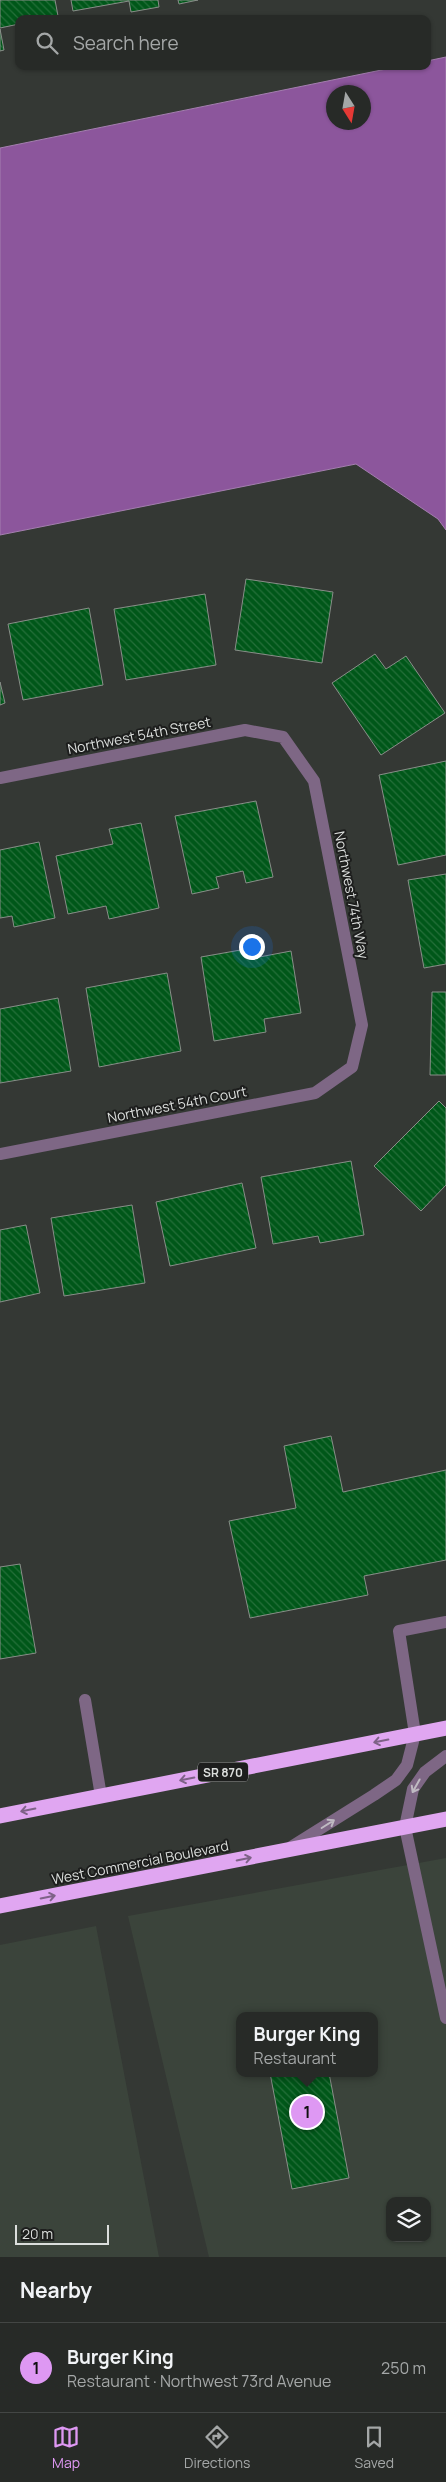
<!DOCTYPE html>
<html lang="en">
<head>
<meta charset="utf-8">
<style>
	body { margin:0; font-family:Manrope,sans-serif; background:#333633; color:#f1f3f6 }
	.controls { position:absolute; right:15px; bottom:15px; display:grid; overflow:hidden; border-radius:10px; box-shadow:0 1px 4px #0004 }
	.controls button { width:45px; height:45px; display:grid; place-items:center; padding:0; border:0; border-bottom:1px solid #434644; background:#272a27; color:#f1f3f6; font:25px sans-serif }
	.compass { position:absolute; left:326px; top:85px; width:45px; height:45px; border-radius:50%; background:#272a27; box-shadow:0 1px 4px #0004; rotate:169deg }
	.scale { position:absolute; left:15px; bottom:12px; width:94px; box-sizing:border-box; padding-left:5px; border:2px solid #dbdedc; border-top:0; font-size:14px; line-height:18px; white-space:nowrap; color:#dbdedc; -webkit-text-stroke:4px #1d1e1d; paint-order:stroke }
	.you { position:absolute; left:251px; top:946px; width:18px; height:18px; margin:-12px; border:4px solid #fff; border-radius:50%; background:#1a73e8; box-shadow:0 0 0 8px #1a73e833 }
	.badge { display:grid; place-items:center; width:32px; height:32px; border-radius:50%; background:#de98f3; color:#111; font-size:16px; font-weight:700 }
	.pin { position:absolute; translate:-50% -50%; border:2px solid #fff; box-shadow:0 1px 5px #0006 }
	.popup { position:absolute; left:236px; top:2012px; width:142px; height:65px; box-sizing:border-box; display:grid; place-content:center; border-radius:10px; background:#272a27; filter:drop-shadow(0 1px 4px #0005); font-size:16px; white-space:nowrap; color:#a4a7a7 }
	.popup b { font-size:19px; color:#f1f3f6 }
	.popup::after { content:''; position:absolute; left:50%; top:100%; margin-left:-10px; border:10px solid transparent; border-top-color:#272a27 }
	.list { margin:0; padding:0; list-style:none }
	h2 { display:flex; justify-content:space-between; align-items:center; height:65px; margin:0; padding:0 20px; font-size:21px }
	h2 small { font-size:16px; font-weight:400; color:#a4a7a7 }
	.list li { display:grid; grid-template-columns:32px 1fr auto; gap:15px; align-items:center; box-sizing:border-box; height:90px; padding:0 20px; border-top:1px solid #434644 }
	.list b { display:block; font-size:19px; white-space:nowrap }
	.list p { margin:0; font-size:16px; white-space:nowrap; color:#a4a7a7 }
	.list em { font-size:16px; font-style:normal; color:#a4a7a7 }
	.icon { flex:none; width:28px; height:28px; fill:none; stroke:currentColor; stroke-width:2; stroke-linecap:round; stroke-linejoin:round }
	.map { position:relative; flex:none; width:446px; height:2257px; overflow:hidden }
	.search { position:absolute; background:#272a27; box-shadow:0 1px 4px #0004; left:15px; right:15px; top:15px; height:55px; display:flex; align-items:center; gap:12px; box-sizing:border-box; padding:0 18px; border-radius:10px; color:#a4a7a7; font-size:19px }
	.sheet { height:155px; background:#272a27 }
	nav { display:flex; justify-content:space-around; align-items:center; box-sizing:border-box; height:70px; border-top:1px solid #434644; background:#272a27; font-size:14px; color:#a4a7a7 }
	nav a { display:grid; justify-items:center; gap:2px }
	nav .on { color:#de98f3 }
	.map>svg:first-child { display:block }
	.built { fill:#3b443b; fill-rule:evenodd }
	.water { fill:#8c569c; stroke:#a47faf; fill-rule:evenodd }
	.building { fill:url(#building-back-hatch); stroke:#898e89 }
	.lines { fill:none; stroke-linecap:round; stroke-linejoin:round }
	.minor { stroke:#7e6785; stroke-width:12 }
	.highway { stroke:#e0a6f1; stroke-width:15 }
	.oneway { stroke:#7e6287 }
	.oneway2 { stroke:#bfbac2 }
	.labels { text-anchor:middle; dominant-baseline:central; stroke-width:4; stroke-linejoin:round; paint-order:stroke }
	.shield { fill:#1d1e1d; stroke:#a2a4a3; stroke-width:1 }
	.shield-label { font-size:12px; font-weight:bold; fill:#dbdedc }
	.street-label { font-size:14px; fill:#dbdedc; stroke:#1d1e1d }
</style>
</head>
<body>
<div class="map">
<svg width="446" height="2257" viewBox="0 0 446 2257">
	<defs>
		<pattern id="building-back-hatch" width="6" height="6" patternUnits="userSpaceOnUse" patternTransform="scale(1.25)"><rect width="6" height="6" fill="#005719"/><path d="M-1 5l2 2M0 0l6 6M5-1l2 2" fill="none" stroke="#256f3a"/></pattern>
	</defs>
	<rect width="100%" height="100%" fill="#343834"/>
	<!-- built -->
	<path class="built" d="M446 1858V2257H209L128 1916ZM240 2016H374V2073H240ZM390 2201H427V2238H390Z
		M96 1926 159 2257H0V1945Z"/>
	<!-- water -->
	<path class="water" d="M446 57V530L438 519 356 464 0 535V148L401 66H427V61ZM334 92H364V122H334Z"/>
	<!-- building -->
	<path class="building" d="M0 0H55L58 16 19 19V24L0 28Z
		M71 0H158L159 7 131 12 129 1 73 11Z
		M178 0H198L179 4Z
		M0 29 4 50 0 51Z
		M246 579 333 592 322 663 235 650Z
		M205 594 216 665 126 680 114 609Z
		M89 608 103 685 23 700 8 624Z
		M375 654 386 669 406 656 445 713 381 755 332 683Z
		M0 682 5 703 0 705Z
		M446 761V855L398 865 379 775Z
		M256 801 273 877 246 883 243 871 216 877 219 888 192 894 175 816Z
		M141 823 159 908 109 919 106 906 68 914 56 856 113 844 109 829Z
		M39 842 55 918 14 927 12 916 0 918V850Z
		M446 874V964L424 968 408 880Z
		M252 948 254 958 291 951 301 1013 264 1019 266 1032 214 1041 201 957Z
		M167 973 181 1051 99 1067 86 988Z
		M432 992H446V1075H430Z
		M58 998 71 1071 0 1083V1009Z
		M439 1101 446 1108V1185L421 1211 374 1166Z
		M351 1161 364 1235 320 1243 318 1236 273 1244 261 1177Z
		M242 1183 256 1248 170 1266 156 1202Z
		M132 1205 145 1283 64 1296 51 1218Z
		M26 1225 40 1293 0 1302V1230Z
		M331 1436 343 1492 446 1470V1560L364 1576 368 1595 250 1618 229 1521 296 1508 284 1446Z
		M20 1564 36 1653 0 1659V1567Z
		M270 2073H329L349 2178 292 2189Z"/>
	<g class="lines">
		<!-- minor -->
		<path class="minor" d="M0 778 245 730 283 737 314 781 362 1025 352 1067 315 1093 0 1154
			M85 1700 101 1796
			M446 1756 425 1772 413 1789 405 1827 446 2018
			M291 1847 374 1795 396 1780 407 1765 415 1734 399 1631 446 1622"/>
		<!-- highway -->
		<path class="highway" d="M0 1816 446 1728
			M0 1906 446 1819"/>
	</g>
	<!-- one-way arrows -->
	<defs><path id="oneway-shaft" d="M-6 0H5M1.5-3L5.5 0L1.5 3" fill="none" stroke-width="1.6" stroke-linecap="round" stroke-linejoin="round" transform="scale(1.25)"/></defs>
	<g class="oneway">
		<use href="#oneway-shaft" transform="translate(381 1741) rotate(169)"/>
		<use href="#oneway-shaft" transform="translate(187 1779) rotate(169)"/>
		<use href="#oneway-shaft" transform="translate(28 1810) rotate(169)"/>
		<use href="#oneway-shaft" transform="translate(244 1859) rotate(-11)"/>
		<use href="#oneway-shaft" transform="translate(48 1897) rotate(-11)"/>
	</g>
	<g class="oneway2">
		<use href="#oneway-shaft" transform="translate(416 1786) rotate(119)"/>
		<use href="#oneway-shaft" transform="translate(328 1824) rotate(-32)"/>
	</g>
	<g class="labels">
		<!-- shield labels -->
		<rect class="shield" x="198" y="1762.5" width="50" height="19" rx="4"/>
		<g class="shield-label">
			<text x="223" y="1772">SR 870</text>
		</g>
		<!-- street labels -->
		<g class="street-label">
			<text transform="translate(139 735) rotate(-11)">Northwest 54th Street</text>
			<text transform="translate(352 895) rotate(79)">Northwest 74th Way</text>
			<text transform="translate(177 1104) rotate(-11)">Northwest 54th Court</text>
			<text transform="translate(140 1862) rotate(-11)">West Commercial Boulevard</text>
		</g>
	</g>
</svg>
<div class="controls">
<button><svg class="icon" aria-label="layers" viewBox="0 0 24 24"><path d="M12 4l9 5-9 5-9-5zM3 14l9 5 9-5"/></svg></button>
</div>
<svg class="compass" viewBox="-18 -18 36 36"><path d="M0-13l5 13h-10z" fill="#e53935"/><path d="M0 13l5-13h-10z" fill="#a4a7a7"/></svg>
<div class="scale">20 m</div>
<div class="you"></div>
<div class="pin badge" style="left:307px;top:2112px">1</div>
<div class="popup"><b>Burger King</b>Restaurant</div>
<div class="search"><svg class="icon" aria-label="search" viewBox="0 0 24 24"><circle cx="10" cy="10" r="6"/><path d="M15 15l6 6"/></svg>Search here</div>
</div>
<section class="sheet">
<h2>Nearby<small></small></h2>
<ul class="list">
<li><span class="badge">1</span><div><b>Burger King</b><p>Restaurant · Northwest 73rd Avenue</p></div><em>250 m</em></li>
</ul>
</section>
<nav>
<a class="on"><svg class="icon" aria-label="map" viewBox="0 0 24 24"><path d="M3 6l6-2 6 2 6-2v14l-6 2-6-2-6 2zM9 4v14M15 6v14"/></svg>Map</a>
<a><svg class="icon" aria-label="directions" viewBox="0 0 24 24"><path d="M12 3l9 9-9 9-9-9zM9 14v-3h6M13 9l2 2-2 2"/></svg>Directions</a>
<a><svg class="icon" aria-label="saved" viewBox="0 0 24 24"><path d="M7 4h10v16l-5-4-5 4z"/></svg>Saved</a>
</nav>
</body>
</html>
